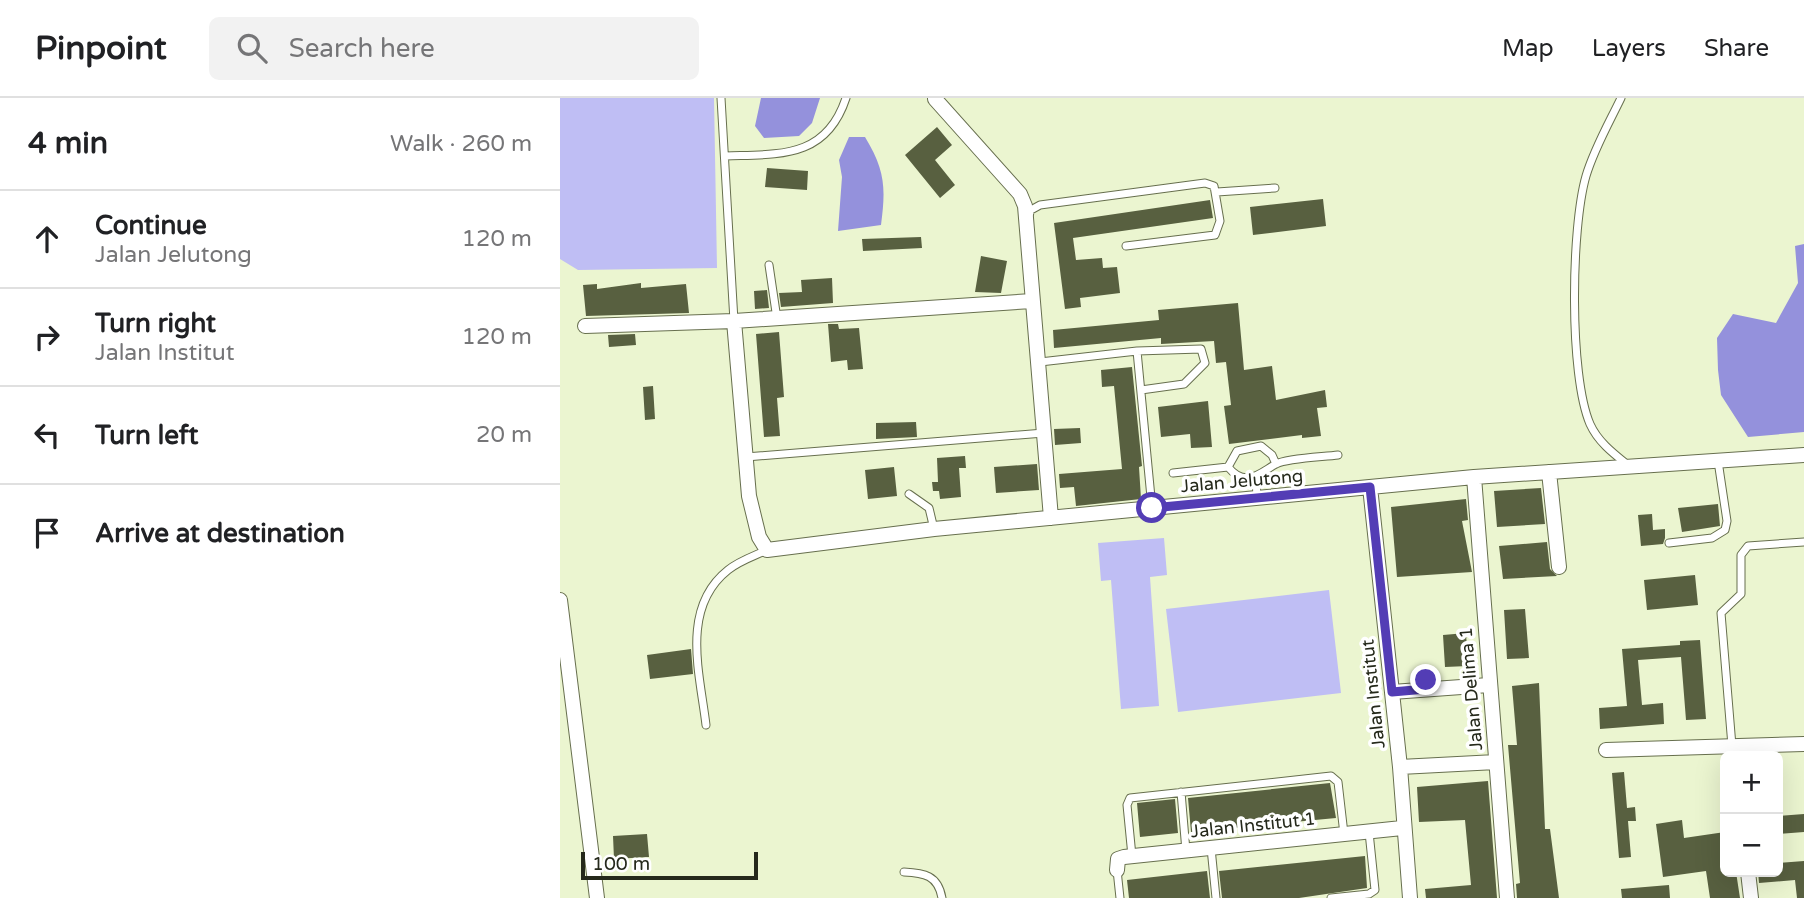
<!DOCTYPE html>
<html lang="en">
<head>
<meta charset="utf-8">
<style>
	body { margin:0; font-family:"Varela Round",sans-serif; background:#f2f2f2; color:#202124 }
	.controls { position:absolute; right:21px; bottom:21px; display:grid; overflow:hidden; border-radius:10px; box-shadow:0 7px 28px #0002 }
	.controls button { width:63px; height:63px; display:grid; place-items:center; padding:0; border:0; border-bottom:2px solid #e0e0e0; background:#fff; color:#202124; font:35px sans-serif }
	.scale { position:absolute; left:21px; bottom:18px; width:177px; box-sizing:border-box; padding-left:7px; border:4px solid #25291b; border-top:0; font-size:19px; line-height:24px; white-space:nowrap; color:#25291b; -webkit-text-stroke:5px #fff; paint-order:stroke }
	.stop { position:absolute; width:21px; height:21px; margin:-16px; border:5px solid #533db5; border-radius:50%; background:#fff }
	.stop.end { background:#533db5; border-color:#fff; box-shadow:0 2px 7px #0008 }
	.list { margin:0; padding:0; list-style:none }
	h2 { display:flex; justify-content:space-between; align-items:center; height:91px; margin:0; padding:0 28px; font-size:30px }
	h2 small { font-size:23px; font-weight:400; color:#757577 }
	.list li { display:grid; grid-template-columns:46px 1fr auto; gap:21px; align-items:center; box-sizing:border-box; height:98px; padding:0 28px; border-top:2px solid #e0e0e0 }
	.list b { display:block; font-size:26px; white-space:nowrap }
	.list p { margin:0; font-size:23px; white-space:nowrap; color:#757577 }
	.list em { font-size:23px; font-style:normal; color:#757577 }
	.icon { flex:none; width:38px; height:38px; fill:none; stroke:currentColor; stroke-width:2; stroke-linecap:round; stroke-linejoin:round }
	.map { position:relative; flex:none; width:1244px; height:800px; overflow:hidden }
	header { display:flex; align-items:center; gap:42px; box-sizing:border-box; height:98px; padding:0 35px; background:#fff; border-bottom:2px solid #e0e0e0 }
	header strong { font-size:33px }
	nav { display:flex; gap:38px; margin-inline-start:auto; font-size:24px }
	.search { width:490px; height:63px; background:#f2f2f2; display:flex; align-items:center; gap:18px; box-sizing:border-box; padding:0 24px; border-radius:10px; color:#757577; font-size:26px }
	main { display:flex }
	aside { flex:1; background:#fff }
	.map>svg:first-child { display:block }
	.green { fill:#bfbef4 }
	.water { fill:#9491dc }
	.building { fill:#586040 }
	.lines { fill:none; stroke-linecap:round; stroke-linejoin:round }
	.service-casing { stroke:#676f4e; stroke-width:9 }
	.minor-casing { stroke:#676f4e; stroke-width:16 }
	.service { stroke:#fff; stroke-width:7 }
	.minor { stroke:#fff; stroke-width:14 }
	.route { stroke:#533db5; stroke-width:9 }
	.labels { text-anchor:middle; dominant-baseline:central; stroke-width:7; stroke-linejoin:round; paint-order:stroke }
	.street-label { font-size:18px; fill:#25291b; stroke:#fff }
</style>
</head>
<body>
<header>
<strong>Pinpoint</strong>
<div class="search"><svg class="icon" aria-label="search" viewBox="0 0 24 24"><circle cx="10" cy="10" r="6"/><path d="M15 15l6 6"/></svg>Search here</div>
<nav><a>Map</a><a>Layers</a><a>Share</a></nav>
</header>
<main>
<aside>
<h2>4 min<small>Walk · 260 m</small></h2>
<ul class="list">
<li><svg class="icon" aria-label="ahead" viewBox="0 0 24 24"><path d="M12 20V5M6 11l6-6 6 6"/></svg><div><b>Continue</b><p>Jalan Jelutong</p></div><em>120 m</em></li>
<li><svg class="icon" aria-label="right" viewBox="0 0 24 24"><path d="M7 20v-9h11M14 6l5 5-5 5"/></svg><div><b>Turn right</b><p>Jalan Institut</p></div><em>120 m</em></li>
<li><svg class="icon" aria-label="left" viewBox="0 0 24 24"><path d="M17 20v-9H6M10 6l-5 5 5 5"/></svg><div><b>Turn left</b></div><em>20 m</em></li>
<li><svg class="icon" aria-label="arrive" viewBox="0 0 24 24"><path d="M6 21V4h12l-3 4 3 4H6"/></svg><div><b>Arrive at destination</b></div></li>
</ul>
</aside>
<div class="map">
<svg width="1244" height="800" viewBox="0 0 1244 800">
	<rect width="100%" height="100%" fill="#ebf5d0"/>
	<!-- green -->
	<path class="green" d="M0 0H154L157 170 18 172 0 161Z
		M604 440 607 477 590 479 599 608 561 611 551 482 541 483 538 445Z
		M769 492 781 595 618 614 606 511Z"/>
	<!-- water -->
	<path class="water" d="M201 0H260L252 25 239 38 204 40 195 28Z
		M289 39H305C325 72 326 89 321 127L278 133 282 79 279 62Z
		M1244 146V334L1188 339 1161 297 1158 272 1157 240 1173 216 1216 225 1238 185 1235 148Z"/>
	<!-- building -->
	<path class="building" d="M377 29 392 47 375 62 395 87 380 100 345 57Z
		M207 70 248 73 247 92 205 89Z
		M763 101 766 128 693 137 690 109Z
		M650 102 653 120 513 140 516 162 542 160 543 170 557 169 560 195 520 200 521 209 505 211 494 125Z
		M361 139 362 150 303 153 302 141Z
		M421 158 447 163 441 195 415 194Z
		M272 180 273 205 221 209 219 195 242 194 241 182Z
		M81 185V190L126 186 129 215 26 218 23 187 37 186V191Z
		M207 192 209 210 195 211 194 193Z
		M678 205 684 272 712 268 716 302 765 292 767 309 757 310 761 338 742 340V337L669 346 664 308 671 307 666 264 656 265 654 243 601 246V240L494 250 493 232 599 222 598 212Z
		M268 226H278L279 231 299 230 303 271 288 272 287 262 271 264Z
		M219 234 224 299 217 300 220 338 204 339 196 236Z
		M75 236 76 247 49 249 48 237Z
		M572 269 582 368 579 369 581 401 516 408 514 389 500 390 499 376 562 371 554 288 542 289 541 272Z
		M93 288 95 321 85 322 83 289Z
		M648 303 652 349 631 350 630 336 601 339 598 309Z
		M356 324 357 339 316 341V325Z
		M520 330 521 345 495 347 494 331Z
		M405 358 406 370H399L401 399 380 401 379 393H373L372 384H378L377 360Z
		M477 366 479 392 436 395 434 369Z
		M334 369 337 398 308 401 305 372Z
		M981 390 985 426 937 429 934 393Z
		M906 401 908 422 902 423 912 474 837 479 831 409Z
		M1158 406 1160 428 1122 434 1118 410Z
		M1092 416 1093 432 1105 431V440L1103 446 1081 448 1078 417Z
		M987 444 990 471 997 478 943 481 939 448Z
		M1135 477 1138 507 1087 512 1084 482Z
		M965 511 969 560 947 561 944 512Z
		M906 535 908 568 885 569 883 537Z
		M1140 542 1146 621 1126 622 1121 559 1078 562 1082 607 1103 605 1104 626 1040 631 1039 610 1067 608 1062 551 1120 547V543Z
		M131 551 133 576 90 581 87 557Z
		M979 585 985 731H990L999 800H957L956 786 960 785 948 647H957L952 588Z
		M1064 674 1067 710 1075 709 1076 723H1068L1071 759 1059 760 1052 675Z
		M928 683 937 800H866L865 791 911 787 905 722 859 724 857 689Z
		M770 685 776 720 631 734 628 700Z
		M615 701 618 735 580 739 577 705Z
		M1244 716V734L1218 736V718Z
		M1122 722 1124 740 1165 734V774H1176L1180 800H1150L1146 773 1103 779 1096 726Z
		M87 736 89 759 54 761 53 738Z
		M805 758 807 790 739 800H662L659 773Z
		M1244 763V800H1237L1235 782 1199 785 1198 774H1218V765Z
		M647 773 650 800H569L567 782Z
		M1109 787 1110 800H1062L1061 791Z"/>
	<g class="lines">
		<defs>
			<path id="service" d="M161 0 174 223
				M1061 0C1049 25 1034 51 1026 78 1011 130 1009 277 1030 326 1038 344 1054 356 1069 368
				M166 58C219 56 266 61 286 0
				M657 94 715 90
				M468 120 471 112 480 107 645 85 654 88 660 123 655 137 566 148
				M209 167 217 221
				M577 253 592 410
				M480 264 577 253 641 251 645 265 624 286 581 292
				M186 359 484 335
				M668 369 677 353 701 348 712 357 716 366
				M613 375 668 369C686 391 701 374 716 366 728 360 763 359 778 357
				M696 378 697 401
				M349 396 369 410 374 431
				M1109 445 1152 440 1165 432 1167 423 1158 363
				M146 627C140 576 120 510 168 472 179 463 194 458 207 452
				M1172 648 1161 515 1181 496V457L1188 448 1244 444
				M621 694 626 753
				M651 750 656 800
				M572 758 567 707 570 700 771 678 778 684 784 736
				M557 772 560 800
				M344 774C364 775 378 777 382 800
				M771 800 809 796 815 792 809 734"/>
			<path id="minor" d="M375 1 460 96 465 108 491 420
				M174 223 189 398 199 439 207 452 374 431 914 379 1244 357
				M25 228 174 223 472 203
				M989 374 999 469
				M914 379 947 800
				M810 389 840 669 850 800
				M0 502 37 800
				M832 594 929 587
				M1046 652 1244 646
				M840 669 936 664
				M557 772 558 761 564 759 842 730
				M1188 774 1191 800"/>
		</defs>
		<!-- service casing -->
		<use href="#service" class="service-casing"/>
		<!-- minor casing -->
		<use href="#minor" class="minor-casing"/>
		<!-- service -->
		<use href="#service" class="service"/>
		<!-- minor -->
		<use href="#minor" class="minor"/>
	</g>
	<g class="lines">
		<!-- route -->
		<path class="route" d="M592 410 810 389 832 594 866 591V582"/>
	</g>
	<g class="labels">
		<!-- street labels -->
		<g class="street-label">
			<text transform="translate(682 383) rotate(-5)">Jalan Jelutong</text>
			<text transform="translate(911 591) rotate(-95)">Jalan Delima 1</text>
			<text transform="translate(813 596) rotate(-96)">Jalan Institut</text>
			<text transform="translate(693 727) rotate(-6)">Jalan Institut 1</text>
		</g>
	</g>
</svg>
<div class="controls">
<button>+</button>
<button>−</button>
</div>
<div class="scale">100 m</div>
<div class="stop" style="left:592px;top:410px"></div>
<div class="stop end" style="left:866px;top:582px"></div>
</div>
</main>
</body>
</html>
